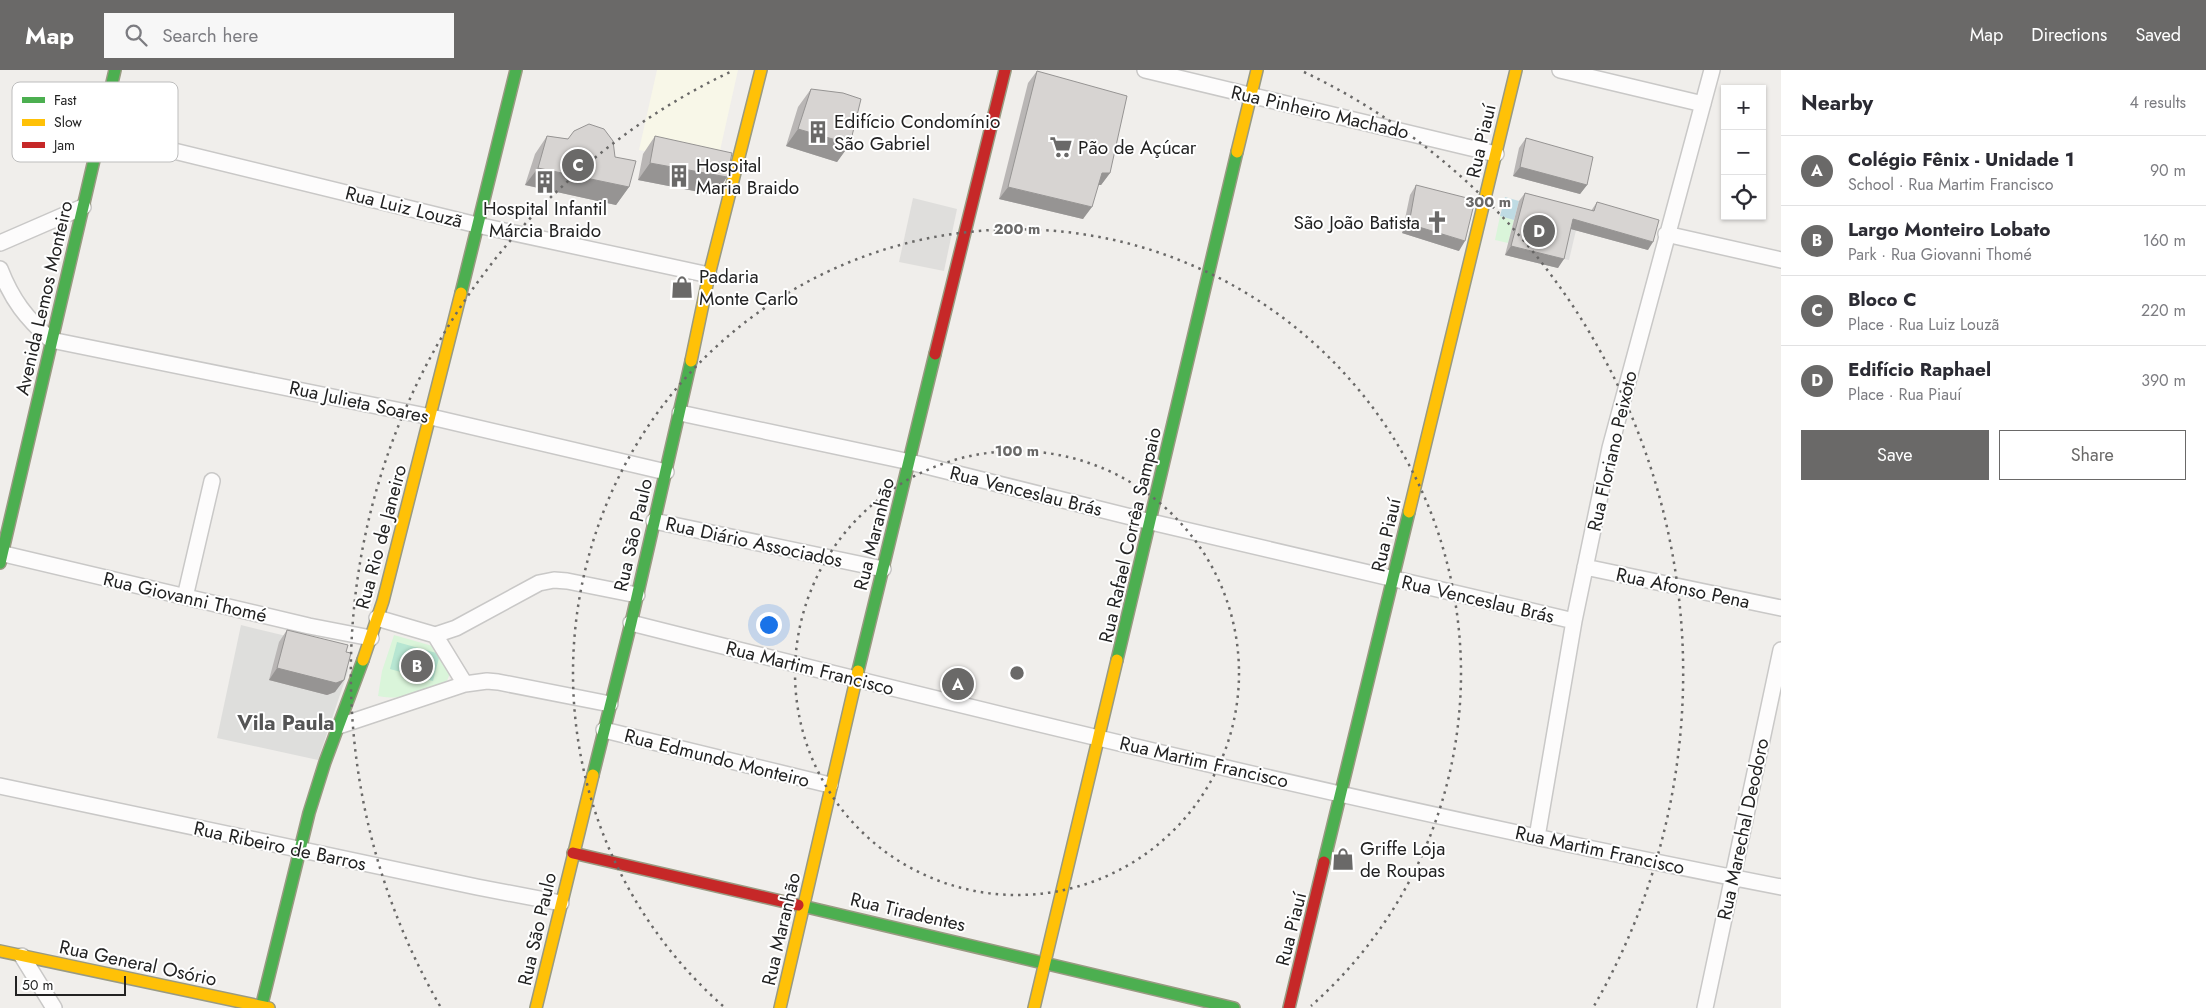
<!DOCTYPE html>
<html lang="en">
<head>
<meta charset="utf-8">
<style>
	body { margin:0; font-family:Jost,sans-serif; background:#f7f7f7; color:#2b2b33 }
	.controls { position:absolute; right:15px; top:15px; display:grid; overflow:hidden; border-radius:0px; box-shadow:0 1px 4px #0004 }
	.controls button { width:45px; height:45px; display:grid; place-items:center; padding:0; border:0; border-bottom:1px solid #e1e1e2; background:#fff; color:#2b2b33; font:25px sans-serif }
	.scale { position:absolute; left:15px; bottom:12px; width:111px; box-sizing:border-box; padding-left:5px; border:2px solid #222; border-top:0; font-size:14px; line-height:18px; white-space:nowrap; color:#222; -webkit-text-stroke:4px #fff; paint-order:stroke }
	.you { position:absolute; left:768px; top:554px; width:18px; height:18px; margin:-12px; border:4px solid #fff; border-radius:50%; background:#1a73e8; box-shadow:0 0 0 8px #1a73e833 }
	.badge { display:grid; place-items:center; width:32px; height:32px; border-radius:50%; background:#6a6968; color:#fff; font-size:16px; font-weight:700 }
	.pin { position:absolute; translate:-50% -50%; border:2px solid #fff; box-shadow:0 1px 5px #0006 }
	.list { margin:0; padding:0; list-style:none }
	h2 { display:flex; justify-content:space-between; align-items:center; height:65px; margin:0; padding:0 20px; font-size:21px }
	h2 small { font-size:16px; font-weight:400; color:#7c7c81 }
	.list li { display:grid; grid-template-columns:32px 1fr auto; gap:15px; align-items:center; box-sizing:border-box; height:70px; padding:0 20px; border-top:1px solid #e1e1e2 }
	.list b { display:block; font-size:19px; white-space:nowrap }
	.list p { margin:0; font-size:16px; white-space:nowrap; color:#7c7c81 }
	.list em { font-size:16px; font-style:normal; color:#7c7c81 }
	.actions { display:flex; gap:10px; padding:15px 20px }
	.actions a { flex:1; padding:11px 0; border:1px solid #6a6968; border-radius:0px; text-align:center; font-size:18px; color:#6a6968 }
	.actions .main { background:#6a6968; color:#fff }
	.icon { flex:none; width:28px; height:28px; fill:none; stroke:currentColor; stroke-width:2; stroke-linecap:round; stroke-linejoin:round }
	.map { position:relative; flex:none; width:1781px; height:938px; overflow:hidden }
	header { display:flex; align-items:center; gap:30px; box-sizing:border-box; height:70px; padding:0 25px; background:#6a6968; color:#fff }
	header strong { font-size:24px }
	nav { display:flex; gap:28px; margin-inline-start:auto; font-size:18px }
	.search { width:350px; height:45px; background:#f7f7f7; display:flex; align-items:center; gap:12px; box-sizing:border-box; padding:0 18px; border-radius:0px; color:#7c7c81; font-size:19px }
	main { display:flex }
	aside { flex:1; background:#fff }
	.map>svg:first-child { display:block }
	.residential { fill:#dfdedc }
	.education { fill:#f8f7e8 }
	.religious { fill:#dededc }
	.park { fill:#daf5da }
	.pitch { fill:#b7e6d2 }
	.parking { fill:#e0dfde }
	.water { fill:#bfdbe3 }
	.lines { fill:none; stroke-linecap:round; stroke-linejoin:round }
	.street-casing { stroke:#c9c8c7; stroke-width:18 }
	.fast-casing { stroke:#999a82; stroke-width:14 }
	.slow-casing { stroke:#999a82; stroke-width:14 }
	.jam-casing { stroke:#999a82; stroke-width:14 }
	.street { stroke:#fdfcfc; stroke-width:15 }
	.fast { stroke:#4caf50; stroke-width:11 }
	.slow { stroke:#ffc107; stroke-width:11 }
	.jam { stroke:#c62828; stroke-width:11 }
	.wall { fill:#b9b6b5 }
	.shaded-wall { fill:#969493 }
	.building { fill:#d7d4d2; stroke:#969493 }
	.ring { fill:none; stroke:#6a6968; stroke-width:2.5; stroke-dasharray:2.5 5 }
	.labels { text-anchor:middle; dominant-baseline:central; stroke-width:4; stroke-linejoin:round; paint-order:stroke }
	.street-label { font-size:19px; fill:#222; stroke:#fff }
	.poi-label { font-size:19px; fill:#222; stroke:#fff; text-anchor:start }
	.quarter-label { font-size:21px; font-weight:bold; fill:#555; stroke:#fff }
	.key { fill:#fff; stroke:#bdbdbd; stroke-width:1 }
	.key-label { font-size:14px; fill:#222 }
	.centre { fill:#6a6968; stroke:#fff; stroke-width:2.5 }
	.ring-label { font-size:15px; text-anchor:middle; font-weight:bold; fill:#6a6968; stroke:#fff; stroke-width:4; stroke-linejoin:round; paint-order:stroke }
</style>
</head>
<body>
<header>
<strong>Map</strong>
<div class="search"><svg class="icon" aria-label="search" viewBox="0 0 24 24"><circle cx="10" cy="10" r="6"/><path d="M15 15l6 6"/></svg>Search here</div>
<nav><a>Map</a><a>Directions</a><a>Saved</a></nav>
</header>
<main>
<div class="map">
<svg width="1781" height="938" viewBox="0 0 1781 938">
	<rect width="100%" height="100%" fill="#f0eeeb"/>
	<!-- residential -->
	<path class="residential" d="M913 128 957 139 944 201 899 192Z"/>
	<!-- education -->
	<path class="education" d="M657 0H738L717 94 639 80Z"/>
	<!-- religious -->
	<path class="religious" d="M241 555 332 577 346 592 348 601 318 690 217 668Z"/>
	<!-- park -->
	<path class="park" d="M1500 146 1514 150 1508 173 1495 170Z
		M394 565 436 577 451 601 446 613C421 623 405 631 378 626L382 601Z"/>
	<!-- pitch -->
	<path class="pitch" d="M397 572 440 584 433 611 390 599Z"/>
	<!-- parking -->
	<path class="parking" d="M1570 136 1581 139 1569 190 1558 188Z"/>
	<!-- water -->
	<path class="water" d="M1505 127 1519 131 1514 150 1500 146Z"/>
	<g class="lines">
		<defs>
			<path id="street" d="M1145 0 1496 84
				M1560 0 1703 34
				M100 63 477 155 709 205
				M1666 164 1781 190
				M0 173 83 137
				M0 199C12 230 26 248 51 270L431 347 666 402
				M680 343 910 392 1151 452 1574 551
				M654 451 883 499
				M0 483 309 556 371 568
				M1585 497 1781 538
				M185 527 212 411
				M377 548 435 565 456 558 539 513 554 510 567 511 637 525
				M631 553C1012 649 1395 742 1781 817
				M435 565 465 614
				M339 656 465 614 487 611 498 612 610 634
				M604 660 830 715
				M0 716 477 817 561 833
				M1537 767 1574 551 1610 378 1712 0
				M22 886 54 938
				M1705 938 1781 580"/>
			<path id="fast" d="M461 223 516 0
				M0 493 115 0
				M1117 590 1237 82
				M858 601 935 284
				M593 705 631 553 691 291
				M1324 792 1409 442
				M798 835 1234 938
				M261 938 309 743 325 692 363 590"/>
			<path id="slow" d="M1237 82 1257 0
				M691 291 709 205 761 0
				M1409 442 1516 0
				M363 590 383 531 461 223
				M0 881 269 938
				M536 938 593 705
				M780 938 858 601
				M1034 938 1117 590"/>
			<path id="jam" d="M935 284 1005 0
				M573 783 798 835
				M1289 938 1324 792"/>
		</defs>
		<!-- street casing -->
		<use href="#street" class="street-casing"/>
		<!-- fast casing -->
		<use href="#fast" class="fast-casing"/>
		<!-- slow casing -->
		<use href="#slow" class="slow-casing"/>
		<!-- jam casing -->
		<use href="#jam" class="jam-casing"/>
		<!-- street -->
		<use href="#street" class="street"/>
		<!-- fast -->
		<use href="#fast" class="fast"/>
		<!-- slow -->
		<use href="#slow" class="slow"/>
		<!-- jam -->
		<use href="#jam" class="jam"/>
	</g>
	<!-- wall -->
	<path class="wall" d="M1037 1 1110 103 1101 115H1098L1083 149 999 129 1028 13Z
		M811 19 850 74 837 92 786 76 798 37Z
		M547 66 568 69 615 87 629 117 616 135 525 115 535 84Z
		M655 66 727 107 715 125 638 110 643 84Z
		M1526 68 1587 115 1580 124 1513 106 1519 78Z
		M1416 115 1459 181 1402 163 1410 125Z
		M1525 123 1591 141 1597 132 1648 180 1571 159 1558 198 1505 185 1519 131Z
		M287 560 346 582 335 622 327 625 269 610 279 572Z"/>
	<!-- shaded-wall -->
	<path class="shaded-wall" d="M798 59 850 74 837 92 786 76Z
		M650 93 727 107 715 125 638 110Z
		M1520 97 1587 115 1580 124 1513 106Z
		M538 98 629 117 616 135 525 115Z
		M1102 103H1110L1101 115H1093Z
		M1008 117 1092 137 1083 149 999 129Z
		M1573 149 1653 172 1648 180 1567 158Z
		M1409 154 1465 171 1459 181 1402 163Z
		M1511 176 1564 189 1558 198 1505 185Z
		M277 598 344 610 335 622 327 625 269 610Z"/>
	<!-- building -->
	<path class="building" d="M1037 1 1127 26 1110 103H1102L1092 137 1008 117Z
		M811 19 843 23 861 29 850 74 798 59Z
		M589 54 604 59 613 71 615 87 636 91 629 117 538 98 547 66 568 69 574 61Z
		M655 66 732 83 727 107 650 93Z
		M1526 68 1593 87 1587 115 1520 97Z
		M1416 115 1475 130 1465 171 1409 154Z
		M1525 123 1594 141 1597 132 1659 150 1653 172 1573 149 1564 189 1511 176Z
		M287 560 348 575 346 582 351 583 344 610 336 613 277 598Z"/>
	<!-- distance rings -->
	<g class="ring">
		<circle cx="1017" cy="603" r="222"/>
		<path d="M723 936A444 444 0 1 1 1311 936"/>
		<path d="M440 936A666 666 0 0 1 730 2M1304 2A666 666 0 0 1 1594 936"/>
	</g>
	<!-- icons -->
	<defs>
		<symbol id="building-bare" viewBox="-9 -9 18 18"><path d="M-4-6H4V6H1V3H-1V6H-4ZM-2.5-4.3h1.7v1.8h-1.7ZM.8-4.3h1.7v1.8H.8ZM-2.5-1h1.7V.8h-1.7ZM.8-1h1.7V.8H.8Z" fill="#6a6968" stroke="#fff" stroke-width="2.5" paint-order="stroke"/></symbol>
		<symbol id="supermarket-bare" viewBox="-9 -9 18 18"><path d="M-6-5.5h2.5l.6 2H6L4.5 2H-2.5L-4.4-4H-6ZM-1.5 3.2a1.3 1.3 0 1 0 .1 0ZM3 3.2a1.3 1.3 0 1 0 .1 0Z" fill="#6a6968" stroke="#fff" stroke-width="2.5" paint-order="stroke"/></symbol>
		<symbol id="church-bare" viewBox="-9 -9 18 18"><path d="M-1.2-6h2.4v3.5h3.3v2.4h-3.3V6h-2.4V-.1h-3.3v-2.4h3.3Z" fill="#6a6968" stroke="#fff" stroke-width="2.5" paint-order="stroke"/></symbol>
		<symbol id="shop-bare" viewBox="-9 -9 18 18"><path d="M-5-2.5h2.3a2.7 3.5 0 0 1 5.4 0H5L5.5 6h-11ZM-1.5-2.5h3a1.5 2.3 0 0 0-3 0Z" fill="#6a6968" stroke="#fff" stroke-width="2.5" paint-order="stroke"/></symbol>
	</defs>
	<g fill-rule="evenodd">
		<use href="#building-bare" x="802" y="46" width="32" height="32"/>
		<use href="#supermarket-bare" x="1045" y="61" width="32" height="32"/>
		<use href="#building-bare" x="663" y="90" width="32" height="32"/>
		<use href="#building-bare" x="529" y="96" width="32" height="32"/>
		<use href="#church-bare" x="1421" y="136" width="32" height="32"/>
		<use href="#shop-bare" x="666" y="201" width="32" height="32"/>
		<use href="#shop-bare" x="1327" y="773" width="32" height="32"/>
	</g>
	<g class="labels">
		<!-- street labels -->
		<g class="street-label">
			<text transform="translate(1320 42) rotate(13)">Rua Pinheiro Machado</text>
			<text transform="translate(1481 71) rotate(-77)">Rua Piauí</text>
			<text transform="translate(404 137) rotate(14)">Rua Luiz Louzã</text>
			<text transform="translate(44 228) rotate(-77)">Avenida Lemos Monteiro</text>
			<text transform="translate(359 332) rotate(12)">Rua Julieta Soares</text>
			<text transform="translate(1612 381) rotate(-77)">Rua Floriano Peixoto</text>
			<text transform="translate(1026 421) rotate(14)">Rua Venceslau Brás</text>
			<text transform="translate(874 464) rotate(-76)">Rua Maranhão</text>
			<text transform="translate(633 465) rotate(-77)">Rua São Paulo</text>
			<text transform="translate(1130 465) rotate(-77)">Rua Rafael Corrêa Sampaio</text>
			<text transform="translate(1386 465) rotate(-77)">Rua Piauí</text>
			<text transform="translate(381 467) rotate(-75)">Rua Rio de Janeiro</text>
			<text transform="translate(754 472) rotate(12)">Rua Diário Associados</text>
			<text transform="translate(1683 518) rotate(12)">Rua Afonso Pena</text>
			<text transform="translate(185 527) rotate(13)">Rua Giovanni Thomé</text>
			<text transform="translate(1478 529) rotate(13)">Rua Venceslau Brás</text>
			<text transform="translate(810 598) rotate(14)">Rua Martim Francisco</text>
			<text transform="translate(717 688) rotate(14)">Rua Edmundo Monteiro</text>
			<text transform="translate(1204 692) rotate(13)">Rua Martim Francisco</text>
			<text transform="translate(1743 759) rotate(-78)">Rua Marechal Deodoro</text>
			<text transform="translate(280 776) rotate(12)">Rua Ribeiro de Barros</text>
			<text transform="translate(1600 780) rotate(12)">Rua Martim Francisco</text>
			<text transform="translate(908 842) rotate(13)">Rua Tiradentes</text>
			<text transform="translate(537 859) rotate(-77)">Rua São Paulo</text>
			<text transform="translate(781 859) rotate(-77)">Rua Maranhão</text>
			<text transform="translate(1291 859) rotate(-76)">Rua Piauí</text>
			<text transform="translate(138 893) rotate(12)">Rua General Osório</text>
		</g>
		<!-- poi labels -->
		<g class="poi-label">
			<text x="834" y="51">Edifício Condomínio<tspan x="834" dy="22">São Gabriel</tspan></text>
			<text x="1078" y="77">Pão de Açúcar</text>
			<text x="696" y="95">Hospital<tspan x="696" dy="22">Maria Braido</tspan></text>
			<text x="545" y="138" text-anchor="middle">Hospital Infantil<tspan x="545" dy="22">Márcia Braido</tspan></text>
			<text x="1420" y="152" text-anchor="end">São João Batista</text>
			<text x="699" y="206">Padaria<tspan x="699" dy="22">Monte Carlo</tspan></text>
			<text x="1360" y="778">Griffe Loja<tspan x="1360" dy="22">de Roupas</tspan></text>
		</g>
		<!-- quarter labels -->
		<g class="quarter-label">
			<text x="286" y="653">Vila Paula</text>
		</g>
	</g>
	<!-- legend -->
	<rect x="12" y="12" width="166" height="80" rx="8" class="key"/>
	<rect x="22" y="27" width="23" height="6" fill="#4caf50"/>
	<rect x="22" y="49" width="23" height="7" fill="#ffc107"/>
	<rect x="22" y="72" width="23" height="6" fill="#c62828"/>
	<g class="key-label">
		<text x="54" y="35">Fast</text>
		<text x="54" y="57">Slow</text>
		<text x="54" y="80">Jam</text>
	</g>
	<circle cx="1017" cy="603" r="8" class="centre"/>
	<g class="ring-label">
		<text x="1488" y="137">300 m</text>
		<text x="1017" y="164">200 m</text>
		<text x="1017" y="386">100 m</text>
	</g>
</svg>
<div class="controls">
<button>+</button>
<button>−</button>
<button><svg class="icon" aria-label="locate" viewBox="0 0 24 24"><circle cx="12" cy="12" r="6"/><path d="M12 2v4M12 18v4M2 12h4M18 12h4"/></svg></button>
</div>
<div class="scale">50 m</div>
<div class="you"></div>
<div class="pin badge" style="left:958px;top:614px">A</div>
<div class="pin badge" style="left:417px;top:596px">B</div>
<div class="pin badge" style="left:578px;top:95px">C</div>
<div class="pin badge" style="left:1539px;top:161px">D</div>
</div>
<aside>
<h2>Nearby<small>4 results</small></h2>
<ul class="list">
<li><span class="badge">A</span><div><b>Colégio Fênix - Unidade 1</b><p>School · Rua Martim Francisco</p></div><em>90 m</em></li>
<li><span class="badge">B</span><div><b>Largo Monteiro Lobato</b><p>Park · Rua Giovanni Thomé</p></div><em>160 m</em></li>
<li><span class="badge">C</span><div><b>Bloco C</b><p>Place · Rua Luiz Louzã</p></div><em>220 m</em></li>
<li><span class="badge">D</span><div><b>Edifício Raphael</b><p>Place · Rua Piauí</p></div><em>390 m</em></li>
</ul>
<div class="actions"><a class="main">Save</a><a>Share</a></div>
</aside>
</main>
</body>
</html>
